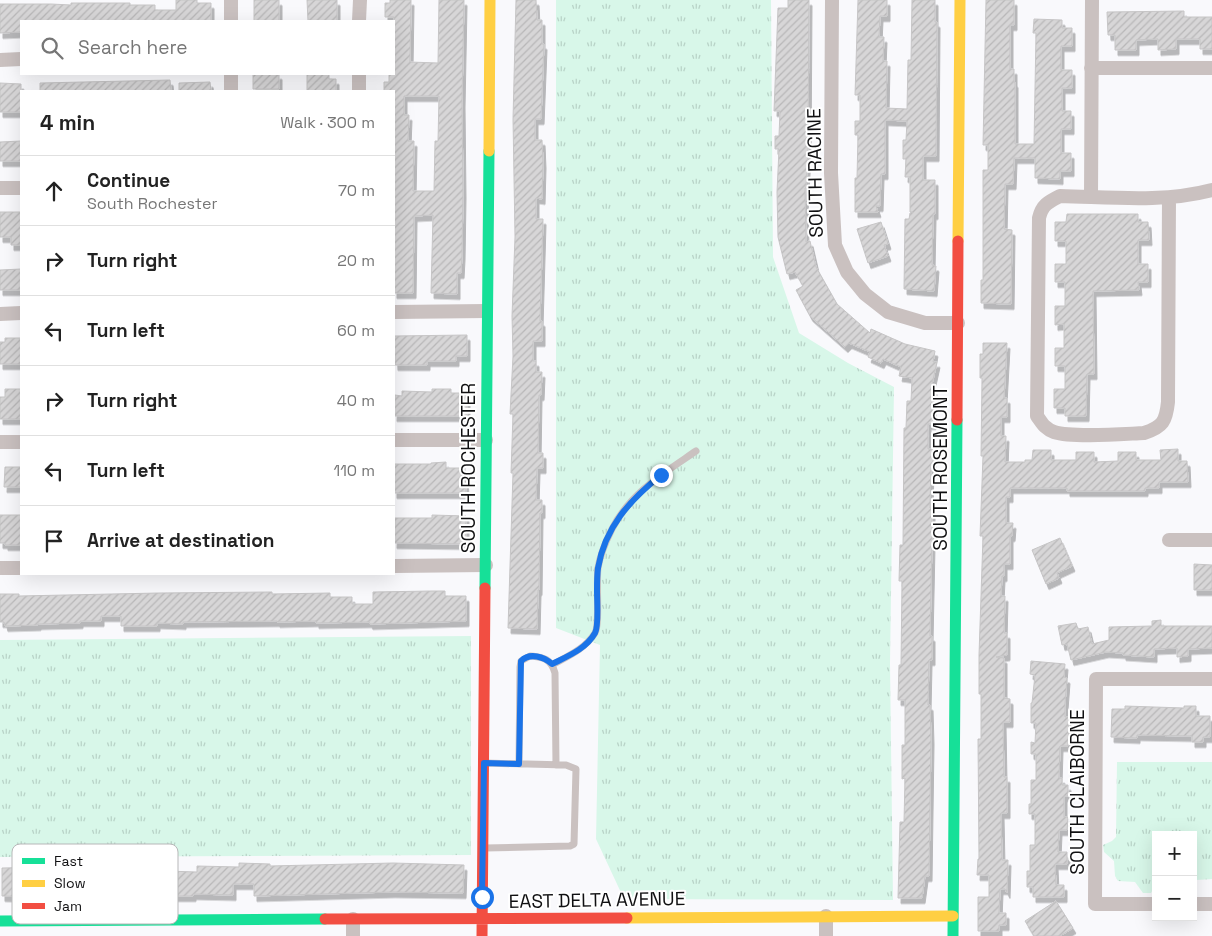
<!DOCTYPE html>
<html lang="en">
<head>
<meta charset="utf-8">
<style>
	body { margin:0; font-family:"Space Grotesk",sans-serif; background:#f6f6f6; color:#222 }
	.controls { position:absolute; right:15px; bottom:15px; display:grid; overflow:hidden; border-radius:0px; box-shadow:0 5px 20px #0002 }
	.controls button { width:45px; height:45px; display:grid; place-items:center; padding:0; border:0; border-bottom:1px solid #e0e0e0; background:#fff; color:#222; font:25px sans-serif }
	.stop { position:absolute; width:15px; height:15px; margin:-11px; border:4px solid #1a73e8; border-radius:50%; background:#fff }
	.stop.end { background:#1a73e8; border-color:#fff; box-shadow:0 1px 5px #0008 }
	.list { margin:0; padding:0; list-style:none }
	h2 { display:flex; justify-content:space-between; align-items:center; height:65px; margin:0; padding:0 20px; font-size:21px }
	h2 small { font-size:16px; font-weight:400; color:#767676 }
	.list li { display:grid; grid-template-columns:32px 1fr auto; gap:15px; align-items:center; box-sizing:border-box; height:70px; padding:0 20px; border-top:1px solid #e0e0e0 }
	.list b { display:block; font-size:19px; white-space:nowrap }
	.list p { margin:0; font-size:16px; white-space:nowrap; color:#767676 }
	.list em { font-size:16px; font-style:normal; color:#767676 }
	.icon { flex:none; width:28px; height:28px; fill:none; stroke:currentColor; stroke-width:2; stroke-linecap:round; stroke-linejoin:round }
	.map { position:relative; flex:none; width:1212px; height:936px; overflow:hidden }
	.search { position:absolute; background:#fff; box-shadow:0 5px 20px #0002; left:20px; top:20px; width:375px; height:55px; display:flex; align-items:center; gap:12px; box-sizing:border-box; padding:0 18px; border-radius:0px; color:#767676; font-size:19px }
	.panel { position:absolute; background:#fff; box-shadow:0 5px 20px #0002; left:20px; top:90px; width:375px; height:485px; border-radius:0px }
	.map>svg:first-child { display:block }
	.grass { fill:url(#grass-tufts) }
	.building { fill:url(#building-hatch); stroke:#c6c5c6; fill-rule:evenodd; filter:url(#shadow) }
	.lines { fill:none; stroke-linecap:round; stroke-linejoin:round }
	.lane { stroke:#cac1c0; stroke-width:7 }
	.street { stroke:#cac1c0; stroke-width:14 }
	.fast { stroke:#16e098; stroke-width:11 }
	.slow { stroke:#ffcf43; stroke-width:11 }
	.jam { stroke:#f24e42; stroke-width:11 }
	.route { stroke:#1a73e8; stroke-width:6 }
	.labels { text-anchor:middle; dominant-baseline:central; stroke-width:4; stroke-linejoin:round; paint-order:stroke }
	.street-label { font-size:19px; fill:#101012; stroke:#fff }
	.key { fill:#fff; stroke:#b7b7b8; stroke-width:1 }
	.key-label { font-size:14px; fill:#101012 }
</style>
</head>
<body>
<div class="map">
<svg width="1212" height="936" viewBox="0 0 1212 936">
	<defs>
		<pattern id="grass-tufts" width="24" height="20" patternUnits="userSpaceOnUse" patternTransform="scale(1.25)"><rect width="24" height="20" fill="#d8f7e9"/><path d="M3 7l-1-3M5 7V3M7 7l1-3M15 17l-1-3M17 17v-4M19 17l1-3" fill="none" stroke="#b8d3c7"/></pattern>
		<pattern id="building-hatch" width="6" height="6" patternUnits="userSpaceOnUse" patternTransform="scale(1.25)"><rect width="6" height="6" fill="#d7d6d7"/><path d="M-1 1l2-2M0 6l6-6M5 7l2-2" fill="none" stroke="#b8b7b8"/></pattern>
		<filter id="shadow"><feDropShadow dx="3" dy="5.5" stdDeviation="0" flood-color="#0004"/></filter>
	</defs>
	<rect width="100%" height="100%" fill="#f9f9fc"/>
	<!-- grass -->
	<path class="grass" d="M556 0H771L773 257 799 333 848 363 894 387 890 664 893 900 624 899 596 839 600 645 556 628Z
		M471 636V855L0 857V640Z
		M1117 762H1212V879L1196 880 1193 882V835H1156V884L1151 893H1143L1135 882 1118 881 1115 876 1114 861 1104 852 1103 845 1112 841 1116 837Z"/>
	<!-- building -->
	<path class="building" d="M176 0H197V3H211V21H21V32L0 33V4H51L71 5V3H130V5H155V10H176Z
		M254 0H279V21H254Z
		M307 0H337V21H308Z
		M390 0H411L410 62 438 63 439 0H464L462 102 463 193 462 255 461 273H457V294L431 293 433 215 414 216 413 293H394V91H384V82H389V74H394V17H385V3H390ZM404 96H439L438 141H435L434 191H413L414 141H408L409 115H404Z
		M516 0H536L537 20H542V44H544L541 119H535V140H542L543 163 542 199 536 198V219H543L540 321H542V341H533V361H536V372H542L541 395H539L538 453H543V468H537L536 500H542V513H540L539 590H538L537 629 508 628 513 473H511L513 414H510L513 356 512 316 515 237 513 119Z
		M788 0H809L808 150 806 188H805L806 242 810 241 816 267 837 304 870 333 871 329 905 344 935 351 933 362H937L931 389H934L933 424H928V449H933V463H931L930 508H932V541L930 636H932V660H929L928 705H930L931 739 929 876H925L922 898H898L900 822H904L905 778 902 779V745H905V700H898L899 665H901L902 581H899L900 545H903L904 428H906L907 401H911L912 378 899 376 901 367 883 359 881 363 868 357 870 352 849 343 845 347 810 316 796 290 803 286 795 272 787 274 778 237 777 192 779 149H775V136H779L780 111H774L778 8H788Z
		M858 0H887V16H880L879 37H884L883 61H887L886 108 907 109 908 60H911L912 0H935V22H937L936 156H923V180H935V214H933L932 265 936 266 934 291 904 289 905 219H909L910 213 913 212H910V177H905L906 159H903V140H906L907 121 885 120V174H881L880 206H876L878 212H855V178H857L858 135H855V121H860V95H855Z
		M986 0H1014V25H1010V69H1014V82H1015V144H1034L1036 33H1033L1034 19 1062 20V28H1072V46H1061V70H1072V88H1062V111H1071V129H1061V153H1071V171H1060V179L1035 178V158H1014L1013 184H1005L1004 229 1012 230 1011 304 981 303V280H983V170H988V145H983Z
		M1184 11V17H1212V49H1200V39H1176V49L1158 50V39L1136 40V50H1115V35H1108L1107 12Z
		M253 74H279V89H253Z
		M307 74H329V79H336V91H307Z
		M170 80 171 91H40V83Z
		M210 82 211 91H179V83Z
		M0 83 21 84V112H0Z
		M21 141V161H0V142Z
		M0 212H21V245H11V237H0Z
		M1067 214H1138V222H1148L1149 240H1138V264H1148V282H1138L1139 290 1093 291 1094 374H1087L1086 416H1065V408H1054V389H1065V366H1055V348H1064V324L1055 325V306H1065V282H1055V264H1066V241H1055V222H1066Z
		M881 222 888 244 884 245 888 256 868 263 857 229Z
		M21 269V290H0V270Z
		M467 335V356H456V361H427V365H395L394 336Z
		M5 338H21V364H0V342H5Z
		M983 343H1007L1004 398H1007V417H1001V436H1006L1005 462H1025V460H1032L1033 450H1051V460H1076V452H1094V462L1118 461V452H1136V460H1161L1160 450 1178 449V461H1187L1188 482H1159V488H1145V491H1067V488H1010V497H1006V523H1013L1012 536H1010V564H1004V576H1002L1001 596H1005L1004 633H1007V655L996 657 1004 658V698L1010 699V722H1003L1004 777H1007V813H1001L1002 860H1008L1007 893 1005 889H1000L999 913H1006V925H999V931H978V897H989V875H977L978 859H979L978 739H981V694H979V655L983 536H980L983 456H981L982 378H980V354H983Z
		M5 389H21V419H0V397H5Z
		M432 389H451V393H467V416H394L395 395 402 396V391L432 392Z
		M446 462V468H465L466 493H394V464H431V463Z
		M5 467H21V487H4Z
		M0 515H21V545H5V543H0Z
		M432 515 466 516V544L394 543 395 518H432Z
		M1060 538 1072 566 1057 573 1059 578 1046 584 1032 550Z
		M1194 564 1212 565V590H1194Z
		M431 591H445V596H466V621L370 624 369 622 316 623V621L277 622V621L183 622V624L157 623V626H121V616H101V621H80V623L38 624V625L5 626 4 622H0V594H19V596L158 593 272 592V594L330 593V597H352V604H373V592Z
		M1161 620V626H1212V648L1188 649V656L1177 657V648L1154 649V657L1123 655V653L1106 652 1071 660 1067 644 1062 645 1058 626 1076 623 1078 629 1088 627 1092 644 1109 640V627L1152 626V621Z
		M1031 661 1065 664 1064 677 1067 678 1065 704V717H1069L1068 746H1060L1059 778H1062V785H1068V796H1064V817H1068L1067 830H1059L1058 852H1067V864H1055L1056 885H1064V897H1033V887H1027V871H1030V845H1035V814H1029V804H1031V780H1036V754H1031V742L1035 743 1036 723H1031V703H1032L1035 675 1030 674Z
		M1125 706 1184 708V706H1196V716H1210V737H1203V742H1192V736L1137 735V738L1111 737 1112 709H1125Z
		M239 863 270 864V866L393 863 464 865 463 893 392 892 254 896V884H233V895L193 894V896H158V891H134V895L81 896V894L37 895V897L2 896V868L155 865V868H166V871L197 872V866L239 867Z
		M1056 901 1073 928 1060 936H1034L1025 921Z"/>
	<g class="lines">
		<!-- lane -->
		<path class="lane" d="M552 665C568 656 585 649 595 633 600 625 596 582 598 568 600 555 606 541 612 529 630 493 664 473 696 451
			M484 763 566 765 576 769 574 844 570 846 485 848
			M519 764 520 667 521 661 530 656C544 657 551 659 555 673L556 765"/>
		<!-- street -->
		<path class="street" d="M832 0 831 173 835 245 847 272 865 294 888 312 925 323H958
			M231 21V0
			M359 21 360 0
			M0 60 21 59
			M1091 68H1212
			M231 91V74
			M359 91V74
			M0 188H21
			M1091 197 1092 0
			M1169 198 1168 402C1166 421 1163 427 1144 433 1122 434 1073 438 1054 432 1045 429 1042 423 1037 416L1039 218C1042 205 1048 202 1060 196 1110 197 1163 203 1212 190
			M394 312 486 311
			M0 314 21 313
			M394 440H486
			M0 442H21
			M1169 540H1212
			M394 566 486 565
			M0 568H21
			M1156 904H1095L1096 679H1212
			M1193 904H1212
			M353 919V936
			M826 936V916"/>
		<!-- fast -->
		<path class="fast" d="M485 588 489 151
			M0 921 325 919
			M953 936 957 420"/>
		<!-- slow -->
		<path class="slow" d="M489 151 490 0
			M958 241 960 0
			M627 918 953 916"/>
		<!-- jam -->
		<path class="jam" d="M957 420 958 241
			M325 919 627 918
			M482 936 485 588"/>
	</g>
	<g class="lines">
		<!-- route -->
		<path class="route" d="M482 897 484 763 519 764 521 661C530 652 544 657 552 664 568 656 586 649 595 633 599 626 597 601 597 591 597 584 597 575 598 568 605 527 630 500 661 475"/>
	</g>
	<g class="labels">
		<!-- street labels -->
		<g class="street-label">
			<text transform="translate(815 173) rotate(-91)">SOUTH RACINE</text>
			<text transform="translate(468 468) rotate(-90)">SOUTH ROCHESTER</text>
			<text transform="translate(940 468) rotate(-90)">SOUTH ROSEMONT</text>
			<text transform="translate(1077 792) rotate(-90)">SOUTH CLAIBORNE</text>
			<text transform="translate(597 900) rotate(-1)">EAST DELTA AVENUE</text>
		</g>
	</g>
	<!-- legend -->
	<rect x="12" y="844" width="166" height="80" rx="8" class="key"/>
	<rect x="22" y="858" width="23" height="6" fill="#16e098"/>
	<rect x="22" y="880" width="23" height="7" fill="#ffcf43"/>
	<rect x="22" y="903" width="23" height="6" fill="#f24e42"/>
	<g class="key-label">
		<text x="54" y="866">Fast</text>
		<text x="54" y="888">Slow</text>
		<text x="54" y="911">Jam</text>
	</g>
</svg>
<div class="controls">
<button>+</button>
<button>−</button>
</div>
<div class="stop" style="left:482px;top:897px"></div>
<div class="stop end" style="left:661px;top:475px"></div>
<div class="search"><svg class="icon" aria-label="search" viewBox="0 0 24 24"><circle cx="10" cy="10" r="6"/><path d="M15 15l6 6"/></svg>Search here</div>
<section class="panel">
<h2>4 min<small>Walk · 300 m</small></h2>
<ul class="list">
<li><svg class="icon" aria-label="ahead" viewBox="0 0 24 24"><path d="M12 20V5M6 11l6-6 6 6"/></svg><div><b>Continue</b><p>South Rochester</p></div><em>70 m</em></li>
<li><svg class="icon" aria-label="right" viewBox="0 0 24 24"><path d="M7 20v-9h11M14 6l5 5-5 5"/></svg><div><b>Turn right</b></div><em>20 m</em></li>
<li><svg class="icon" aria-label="left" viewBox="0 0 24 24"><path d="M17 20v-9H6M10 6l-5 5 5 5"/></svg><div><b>Turn left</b></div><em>60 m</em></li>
<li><svg class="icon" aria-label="right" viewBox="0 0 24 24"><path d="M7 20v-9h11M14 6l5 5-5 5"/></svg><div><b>Turn right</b></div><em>40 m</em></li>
<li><svg class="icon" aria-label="left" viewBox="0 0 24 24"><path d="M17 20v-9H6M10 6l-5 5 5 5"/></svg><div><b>Turn left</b></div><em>110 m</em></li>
<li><svg class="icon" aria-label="arrive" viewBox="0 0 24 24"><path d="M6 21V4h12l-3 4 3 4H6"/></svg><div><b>Arrive at destination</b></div></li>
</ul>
</section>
</div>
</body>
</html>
